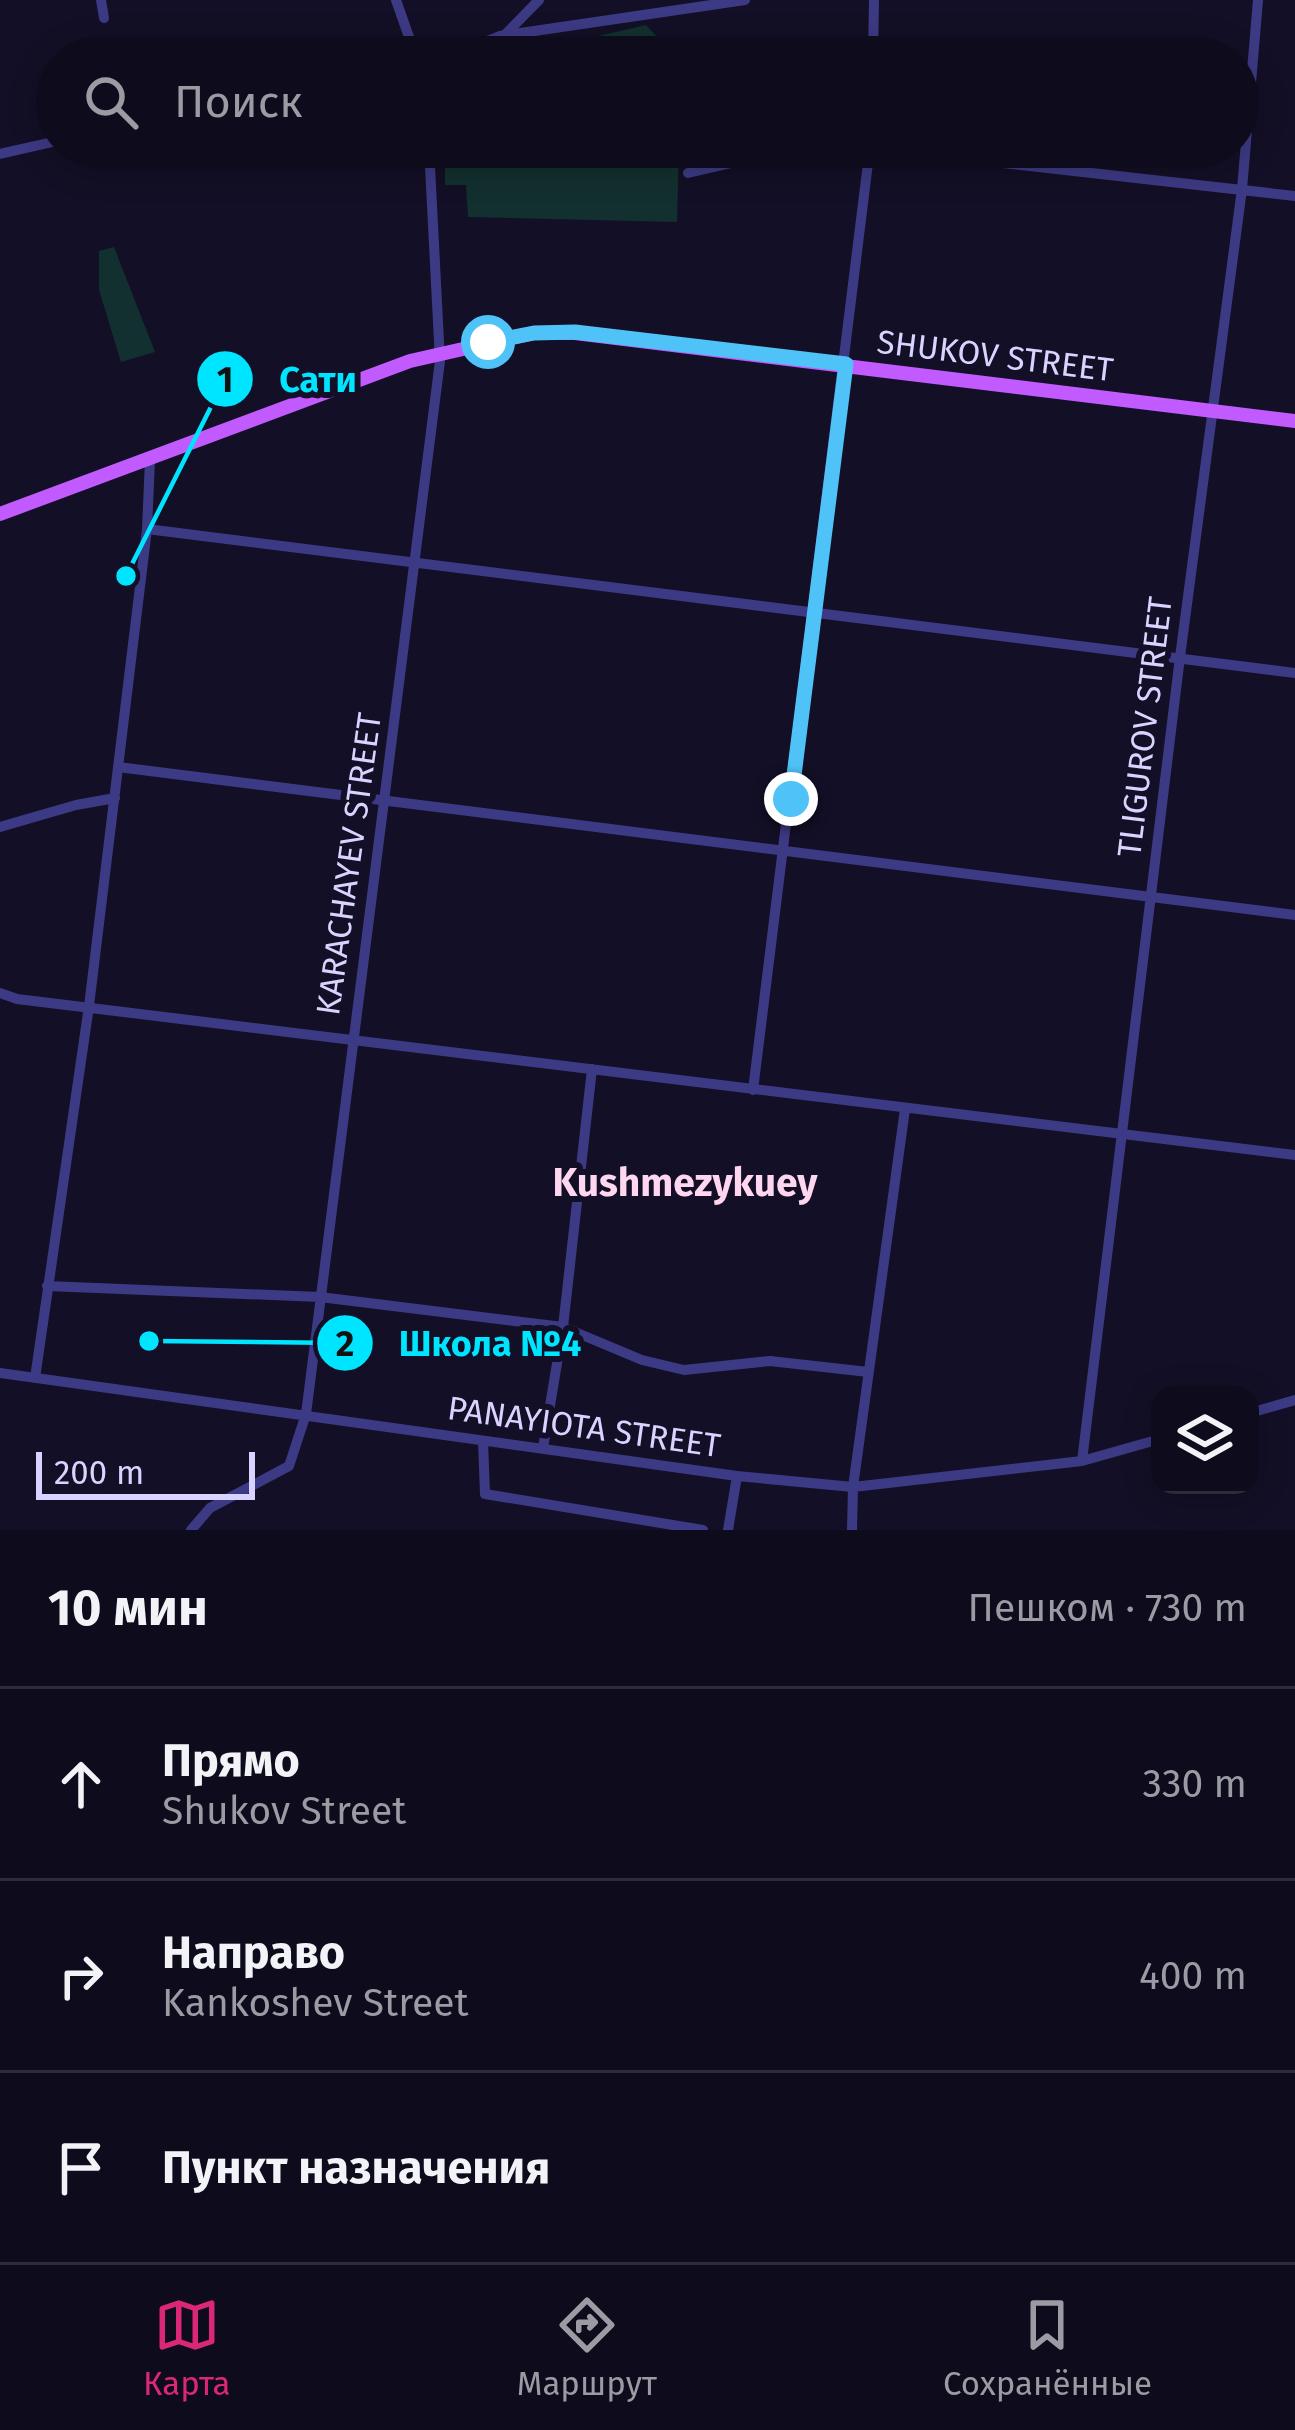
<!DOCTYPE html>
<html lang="ru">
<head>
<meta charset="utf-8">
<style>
	body { margin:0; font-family:"Fira Sans",sans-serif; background:#1c1929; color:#f1f3f6 }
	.controls { position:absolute; right:36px; bottom:36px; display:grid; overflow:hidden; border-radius:24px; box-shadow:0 6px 30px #0003 }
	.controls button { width:108px; height:108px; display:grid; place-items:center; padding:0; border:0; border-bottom:3px solid #2e2b3b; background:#0e0b1c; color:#f1f3f6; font:60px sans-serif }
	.scale { position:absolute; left:36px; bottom:30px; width:219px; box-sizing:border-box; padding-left:12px; border:6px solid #d9d4ff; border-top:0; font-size:33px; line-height:42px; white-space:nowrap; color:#d9d4ff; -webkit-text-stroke:9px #130f26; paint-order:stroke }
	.stop { position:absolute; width:36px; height:36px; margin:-27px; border:9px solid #4fc3f7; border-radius:50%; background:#fff }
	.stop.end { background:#4fc3f7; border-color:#fff; box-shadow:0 3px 12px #0008 }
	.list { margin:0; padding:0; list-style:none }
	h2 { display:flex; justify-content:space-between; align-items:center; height:156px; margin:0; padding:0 48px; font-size:51px }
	h2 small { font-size:39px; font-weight:400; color:#9b9ba3 }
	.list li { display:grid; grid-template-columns:78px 1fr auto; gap:36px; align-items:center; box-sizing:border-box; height:192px; padding:0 48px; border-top:3px solid #2e2b3b }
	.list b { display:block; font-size:45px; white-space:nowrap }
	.list p { margin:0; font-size:39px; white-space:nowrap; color:#9b9ba3 }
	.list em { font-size:39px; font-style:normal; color:#9b9ba3 }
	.icon { flex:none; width:66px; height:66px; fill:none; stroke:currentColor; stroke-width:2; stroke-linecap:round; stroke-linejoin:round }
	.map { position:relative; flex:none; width:1295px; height:1530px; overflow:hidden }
	.search { position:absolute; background:#0e0b1c; box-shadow:0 6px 30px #0003; left:36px; right:36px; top:36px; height:132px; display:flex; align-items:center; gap:30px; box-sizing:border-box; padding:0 42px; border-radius:66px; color:#9b9ba3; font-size:45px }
	.sheet { height:732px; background:#0e0b1c }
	nav { display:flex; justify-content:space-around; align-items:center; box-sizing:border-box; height:168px; border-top:3px solid #2e2b3b; background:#0e0b1c; font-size:33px; color:#9b9ba3 }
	nav a { display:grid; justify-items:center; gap:6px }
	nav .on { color:#db2777 }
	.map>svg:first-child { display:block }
	.green { fill:#12302f }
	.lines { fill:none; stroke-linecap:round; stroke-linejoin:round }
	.minor { stroke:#3d3a85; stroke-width:10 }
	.major { stroke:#c25bff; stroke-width:14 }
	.route { stroke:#4fc3f7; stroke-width:15 }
	.labels { text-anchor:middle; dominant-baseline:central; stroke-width:12; stroke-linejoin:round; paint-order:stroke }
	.street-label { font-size:33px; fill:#d9d4ff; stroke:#130f26 }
	.quarter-label { font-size:39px; font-weight:bold; fill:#ffd6f0; stroke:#130f26 }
	.leader { fill:none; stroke:#00e5ff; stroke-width:4.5 }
	.callout-dot { fill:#00e5ff; stroke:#130f26; stroke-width:4.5 }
	.mark-label { font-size:36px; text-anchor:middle; font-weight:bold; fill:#111 }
	.callout-label { font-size:36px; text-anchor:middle; font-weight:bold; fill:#00e5ff; stroke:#130f26; stroke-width:12; stroke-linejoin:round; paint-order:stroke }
</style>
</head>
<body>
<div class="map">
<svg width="1295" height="1530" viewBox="0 0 1295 1530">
	<rect width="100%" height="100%" fill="#130f26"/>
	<!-- green -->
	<path class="green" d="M646 25 676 57H508Z
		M445 147H679L677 222 468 217 466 185H445Z
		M114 247 155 352 121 362 99 290V251Z"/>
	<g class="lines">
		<!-- minor -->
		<path class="minor" d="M101 0 104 18
			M396 0 416 57
			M448 57 500 36 745 0
			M483 57 539 0
			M873 57 874 0
			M862 147 1295 196
			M0 154 57 141
			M688 173 766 155 832 147
			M147 529 1295 673
			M118 767 1295 915
			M0 827 76 805 115 798
			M0 993 17 999 1295 1155
			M753 1090 870 147
			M47 1286 320 1297 563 1327 642 1360 684 1370 770 1361 868 1372
			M0 1373 737 1476 853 1487 1082 1461 1160 1439
			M35 1378 89 1006 147 529 150 460
			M1250 1413 1295 1400
			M483 1441 485 1494 703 1530
			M543 1448 563 1327 592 1069
			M1082 1461 1180 657 1242 189 1258 0
			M191 1530 210 1508 289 1466 306 1414 440 361 429 147
			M728 1530 737 1476
			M852 1530 853 1487 905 1109"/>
		<!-- major -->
		<path class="major" d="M0 514 410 361 534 333H575L1295 421"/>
	</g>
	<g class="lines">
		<!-- route -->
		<path class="route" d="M488 342 534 333 575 332 846 364 791 799"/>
	</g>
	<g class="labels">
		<!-- street labels -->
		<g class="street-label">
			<text transform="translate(995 356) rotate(7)">SHUKOV STREET</text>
			<text transform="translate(1145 727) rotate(-83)">TLIGUROV STREET</text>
			<text transform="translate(349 864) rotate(-82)">KARACHAYEV STREET</text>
			<text transform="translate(584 1427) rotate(8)">PANAYIOTA STREET</text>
		</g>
		<!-- quarter labels -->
		<g class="quarter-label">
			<text x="685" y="1183">Kushmezykuey</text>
		</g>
	</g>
	<!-- callouts -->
	<path class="leader" d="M126 576L225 379M149 1341L345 1343"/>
	<g class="callout-dot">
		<circle cx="126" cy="576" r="12"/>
		<circle cx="149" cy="1341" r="12"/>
		<circle cx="225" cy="379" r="30"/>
		<circle cx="345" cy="1343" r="30"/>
	</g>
	<g class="mark-label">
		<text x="225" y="392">1</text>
		<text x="345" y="1356">2</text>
	</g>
	<g class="callout-label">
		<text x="318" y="392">Сати</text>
		<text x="490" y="1356">Школа №4</text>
	</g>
</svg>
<div class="controls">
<button><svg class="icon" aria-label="layers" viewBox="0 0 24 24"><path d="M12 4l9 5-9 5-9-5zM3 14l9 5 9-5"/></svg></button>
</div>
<div class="scale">200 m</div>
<div class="stop" style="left:488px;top:342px"></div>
<div class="stop end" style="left:791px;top:799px"></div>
<div class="search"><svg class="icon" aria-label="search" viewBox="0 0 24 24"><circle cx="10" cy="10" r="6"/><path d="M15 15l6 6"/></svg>Поиск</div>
</div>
<section class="sheet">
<h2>10 мин<small>Пешком · 730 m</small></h2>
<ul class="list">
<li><svg class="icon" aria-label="ahead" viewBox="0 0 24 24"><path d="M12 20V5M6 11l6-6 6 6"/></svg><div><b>Прямо</b><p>Shukov Street</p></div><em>330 m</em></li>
<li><svg class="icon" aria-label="right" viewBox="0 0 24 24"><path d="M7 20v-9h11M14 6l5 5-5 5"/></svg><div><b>Направо</b><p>Kankoshev Street</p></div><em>400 m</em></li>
<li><svg class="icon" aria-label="arrive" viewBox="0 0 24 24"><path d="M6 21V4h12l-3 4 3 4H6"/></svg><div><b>Пункт назначения</b></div></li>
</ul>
</section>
<nav>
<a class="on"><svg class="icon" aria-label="map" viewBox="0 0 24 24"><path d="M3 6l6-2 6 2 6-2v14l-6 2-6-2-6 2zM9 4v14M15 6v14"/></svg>Карта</a>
<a><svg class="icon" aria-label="directions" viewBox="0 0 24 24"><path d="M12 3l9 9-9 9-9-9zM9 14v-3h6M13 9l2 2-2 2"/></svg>Маршрут</a>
<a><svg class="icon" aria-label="saved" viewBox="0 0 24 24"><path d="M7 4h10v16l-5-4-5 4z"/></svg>Сохранённые</a>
</nav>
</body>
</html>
